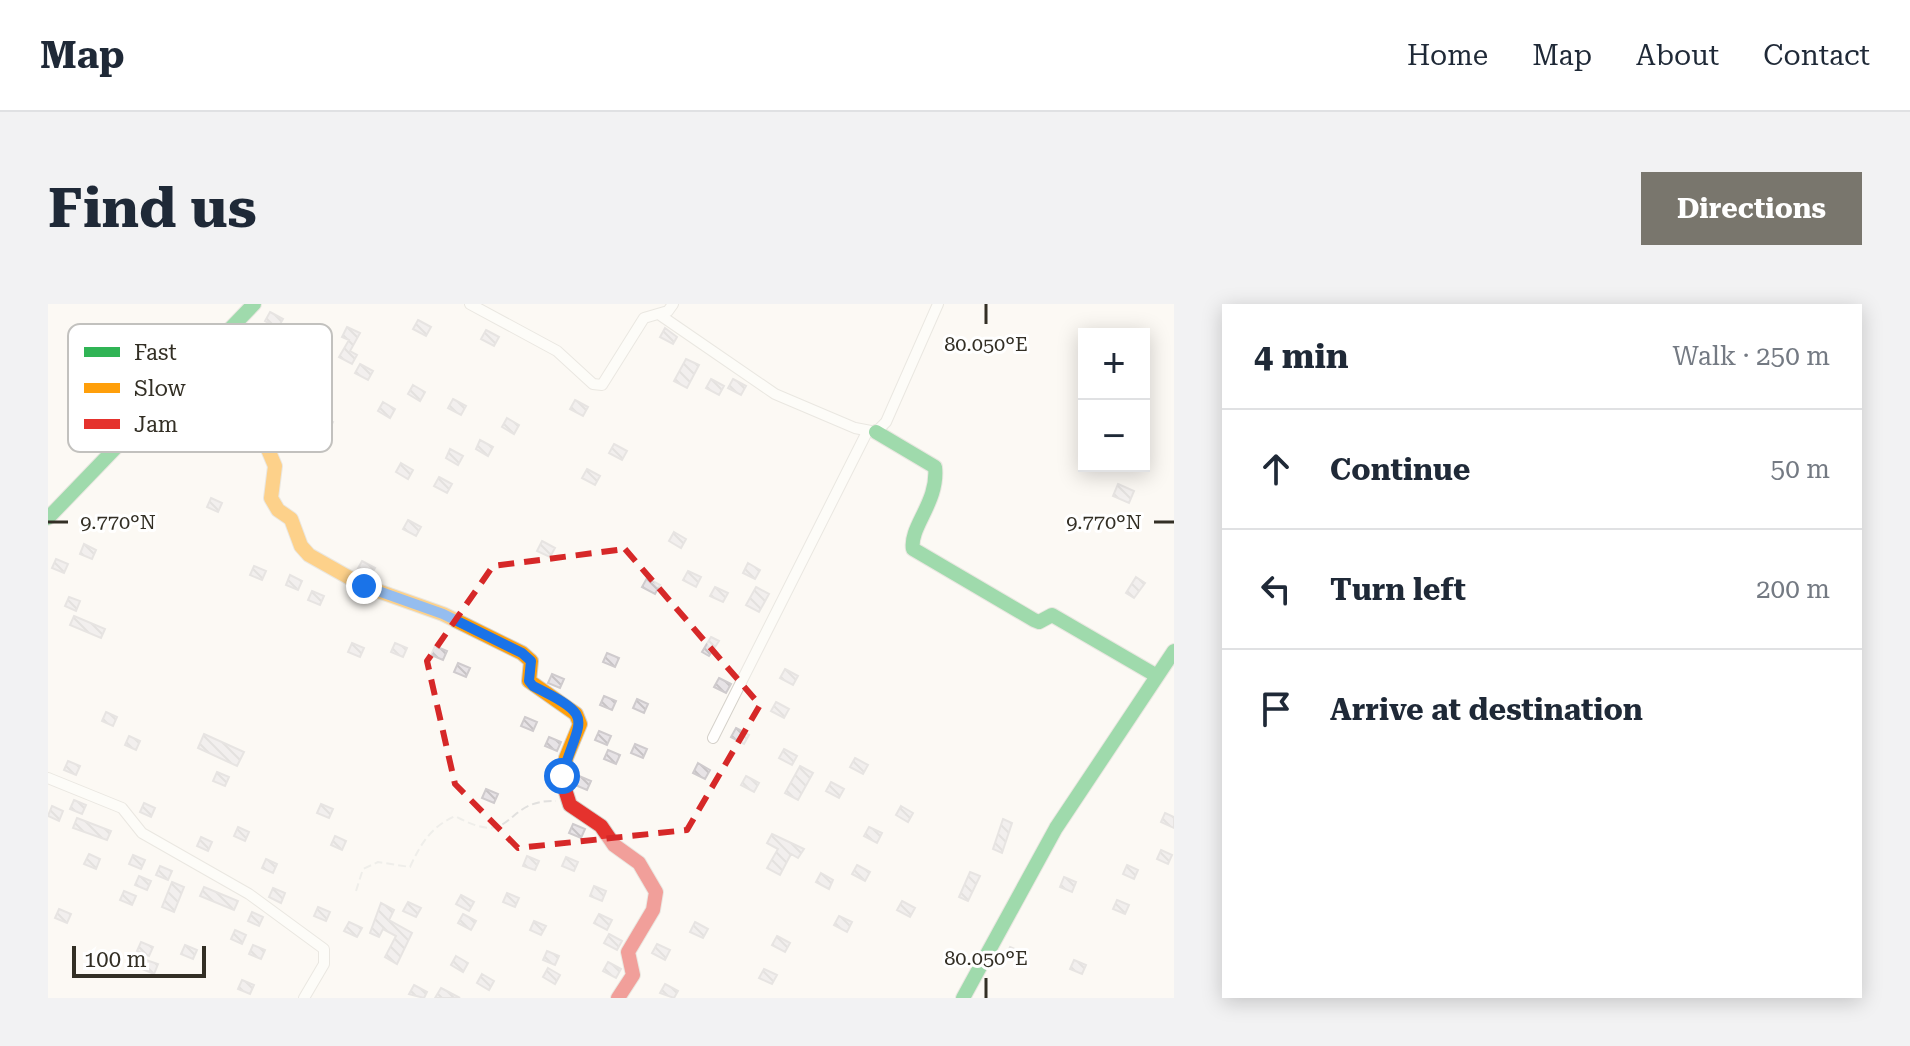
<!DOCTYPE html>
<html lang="en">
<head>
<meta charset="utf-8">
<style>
	body { margin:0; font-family:"Roboto Serif",serif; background:#f2f2f3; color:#1f2937 }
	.controls { position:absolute; right:24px; top:24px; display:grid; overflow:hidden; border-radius:0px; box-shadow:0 4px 20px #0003 }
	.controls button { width:72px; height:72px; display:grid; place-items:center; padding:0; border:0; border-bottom:2px solid #e0e1e3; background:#fff; color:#1f2937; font:40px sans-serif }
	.scale { position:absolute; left:24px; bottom:20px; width:134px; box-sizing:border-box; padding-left:8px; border:4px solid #332f25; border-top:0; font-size:22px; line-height:28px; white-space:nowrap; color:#332f25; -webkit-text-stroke:6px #fff; paint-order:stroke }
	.stop { position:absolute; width:24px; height:24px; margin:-18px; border:6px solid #1a73e8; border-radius:50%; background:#fff }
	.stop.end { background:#1a73e8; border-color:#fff; box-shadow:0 2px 8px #0008 }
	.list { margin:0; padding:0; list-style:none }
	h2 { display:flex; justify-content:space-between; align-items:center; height:104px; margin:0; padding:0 32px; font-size:34px }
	h2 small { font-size:26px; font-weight:400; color:#747a83 }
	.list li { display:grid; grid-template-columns:52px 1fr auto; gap:24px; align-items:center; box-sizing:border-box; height:120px; padding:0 32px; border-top:2px solid #e0e1e3 }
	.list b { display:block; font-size:30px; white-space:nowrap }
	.list em { font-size:26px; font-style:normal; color:#747a83 }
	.icon { flex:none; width:44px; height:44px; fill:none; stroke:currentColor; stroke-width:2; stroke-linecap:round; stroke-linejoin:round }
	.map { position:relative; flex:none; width:1126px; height:694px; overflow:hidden; border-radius:0px }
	header { display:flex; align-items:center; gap:48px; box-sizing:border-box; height:112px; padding:0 40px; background:#fff; border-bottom:2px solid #e0e1e3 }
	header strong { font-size:38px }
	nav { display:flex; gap:44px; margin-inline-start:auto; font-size:28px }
	.intro { display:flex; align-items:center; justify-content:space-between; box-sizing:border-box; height:192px; padding:0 48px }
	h1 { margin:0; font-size:56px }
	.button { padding:20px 36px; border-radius:0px; background:#79766d; color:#fff; font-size:28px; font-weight:700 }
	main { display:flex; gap:48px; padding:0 48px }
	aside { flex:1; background:#fff; border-radius:0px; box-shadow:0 4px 20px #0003 }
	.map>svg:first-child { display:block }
	.building { fill:url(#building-back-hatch); stroke:#cfcbcd; stroke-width:2 }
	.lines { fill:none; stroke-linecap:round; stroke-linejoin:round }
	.street-casing { stroke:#d5d1ca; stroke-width:12 }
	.fast-casing { stroke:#d5d1ca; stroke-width:16 }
	.slow-casing { stroke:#d5d1ca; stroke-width:16 }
	.jam-casing { stroke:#d5d1ca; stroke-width:16 }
	.path { stroke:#e1e0de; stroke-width:2; stroke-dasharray:8 4; stroke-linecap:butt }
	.street { stroke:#fffefd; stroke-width:10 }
	.fast { stroke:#30b455; stroke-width:14 }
	.slow { stroke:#ff9f0a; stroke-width:14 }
	.jam { stroke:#e5322d; stroke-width:14 }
	.route { stroke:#1a73e8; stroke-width:10 }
	.marked { fill:none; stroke:#d62828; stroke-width:6; stroke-dasharray:16 10; stroke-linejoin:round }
	.ticks { fill:none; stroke:#332f25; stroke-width:3 }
	.key { fill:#fff; stroke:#c2c1be; stroke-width:2 }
	.key-label { font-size:22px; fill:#332f25 }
	.ticks-label { font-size:20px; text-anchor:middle; fill:#332f25; stroke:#fff; stroke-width:6; stroke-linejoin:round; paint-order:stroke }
</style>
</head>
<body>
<header>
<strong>Map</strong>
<nav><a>Home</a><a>Map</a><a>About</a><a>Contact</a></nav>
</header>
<div class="intro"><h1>Find us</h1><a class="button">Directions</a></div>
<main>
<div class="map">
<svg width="1126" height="694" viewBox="0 0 1126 694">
	<defs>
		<pattern id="building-back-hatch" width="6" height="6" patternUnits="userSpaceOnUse" patternTransform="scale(2)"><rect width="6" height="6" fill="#e7e3e6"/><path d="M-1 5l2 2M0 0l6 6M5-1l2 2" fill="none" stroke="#c7c3c5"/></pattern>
	</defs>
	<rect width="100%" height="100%" fill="#fcf9f4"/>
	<!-- building -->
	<path class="building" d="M222 8 235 15 230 24 217 17Z
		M370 16 383 23 378 32 365 25Z
		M299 23 312 29 302 47 309 51 304 60 291 53 301 36 294 33Z
		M617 24 629 33 625 40 612 33Z
		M438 26 451 33 446 42 433 35Z
		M638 55 651 61 639 84 626 77Z
		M312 60 325 67 320 76 307 69Z
		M663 75 676 82 671 91 658 84Z
		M685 75 698 82 693 91 680 84Z
		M365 81 377 88 372 97 360 90Z
		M405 95 418 102 413 111 400 104Z
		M527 96 540 103 535 112 522 105Z
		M335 98 347 105 342 114 330 107Z
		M273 112 285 118 280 128 268 121Z
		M459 114 471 121 466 130 454 123Z
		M432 136 445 143 440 152 428 145Z
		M566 140 579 147 574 156 561 149Z
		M402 145 415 152 410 161 398 154Z
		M353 159 365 166 360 175 348 168Z
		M539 165 552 172 547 181 534 174Z
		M391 173 404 180 399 189 386 182Z
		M1070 180 1086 187 1081 199 1065 192Z
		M163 194 174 199 170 208 159 203Z
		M360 216 373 223 368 232 355 225Z
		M626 228 638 235 633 244 621 237Z
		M494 237 507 244 502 253 489 247Z
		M36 240 48 246 44 255 32 250Z
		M8 255 20 260 16 269 4 264Z
		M314 257 327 264 322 273 309 266Z
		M700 259 712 266 707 275 695 269Z
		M206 262 218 267 214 276 202 271Z
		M640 267 653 273 648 283 635 276Z
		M242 271 254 277 250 286 238 281Z
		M1088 273 1097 279 1086 294 1078 289Z
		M599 274 612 281 607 290 594 283Z
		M667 283 680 289 675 298 662 292Z
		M708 283 721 290 711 308 698 301Z
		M264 287 276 292 272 301 260 296Z
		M21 293 32 297 28 307 17 302Z
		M26 312 57 325 53 334 22 321Z
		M663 333 671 337 661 352 654 348Z
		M304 339 316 344 312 353 300 348Z
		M347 339 359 344 355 353 343 348Z
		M387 342 399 347 395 356 383 351Z
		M559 349 571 354 567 363 555 358Z
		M410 359 422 364 418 373 406 368Z
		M737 365 750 372 745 381 732 374Z
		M504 370 516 375 512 384 500 379Z
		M671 374 683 380 678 389 666 383Z
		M556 392 568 397 564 406 552 401Z
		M589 395 600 400 596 409 585 404Z
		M728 398 741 405 736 414 723 407Z
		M58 408 69 413 65 422 54 417Z
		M477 413 489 418 485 427 473 422Z
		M688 424 701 431 696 440 683 433Z
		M551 427 563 432 559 441 547 436Z
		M156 430 196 448 189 462 150 444Z
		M81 432 92 437 88 446 77 441Z
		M501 433 513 438 509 447 497 442Z
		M587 440 599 445 595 454 583 449Z
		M736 445 749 452 744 461 731 454Z
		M560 446 572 451 568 460 556 455Z
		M807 454 820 461 815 470 802 463Z
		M20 457 32 462 28 471 16 466Z
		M650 459 662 466 657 475 645 469Z
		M752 462 765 469 750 496 737 489Z
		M169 468 181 473 177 482 165 477Z
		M531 472 543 477 539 486 527 481Z
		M698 472 711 479 706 488 693 481Z
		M783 478 796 485 791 494 778 487Z
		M438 485 450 490 446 499 434 494Z
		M26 496 38 501 34 510 22 505Z
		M96 499 107 504 103 513 92 508Z
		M273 500 285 505 281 514 269 509Z
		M4 502 15 507 11 517 0 512Z
		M853 502 865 509 860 518 848 511Z
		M1117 509 1126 513V524L1113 518Z
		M29 514 63 527 59 536 25 524Z
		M955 515 964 519 954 549 945 545Z
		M525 520 537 525 533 534 521 529Z
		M190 523 201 528 197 537 186 532Z
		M821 523 834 529 829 539 816 532Z
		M724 530 756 545 750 554 743 550 732 571 719 564 730 545 719 539Z
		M287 532 298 537 294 546 283 541Z
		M153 533 164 538 160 547 149 542Z
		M1113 546 1124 551 1120 560 1109 555Z
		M41 550 52 555 48 565 36 560Z
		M85 551 97 556 93 565 81 560Z
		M479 552 491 557 487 566 475 562Z
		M518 553 530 558 526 567 514 562Z
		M218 555 229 560 225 569 214 564Z
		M809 561 822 568 817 577 804 570Z
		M1079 561 1090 566 1086 575 1075 570Z
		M112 562 124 567 120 576 108 571Z
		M922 568 932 572 920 597 911 593Z
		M773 569 785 576 781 585 768 578Z
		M91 572 103 577 99 586 87 581Z
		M1016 573 1028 578 1024 588 1012 583Z
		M124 578 136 583 126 608 114 603Z
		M546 582 558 587 554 597 542 592Z
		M156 583 190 597 186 606 152 592Z
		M225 584 237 589 233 599 221 593Z
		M76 587 88 592 84 601 72 596Z
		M459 589 471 594 467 603 455 598Z
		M413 591 426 598 421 607 408 600Z
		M1069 596 1081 601 1077 610 1065 605Z
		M854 597 867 604 862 613 849 606Z
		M360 598 373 604 368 613 355 607Z
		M333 599 346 606 341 616 364 629 349 660 337 653 348 632 335 625 331 633 322 629Z
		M270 603 282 608 278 617 266 612Z
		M11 605 23 610 19 619 7 614Z
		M204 608 215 613 211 622 200 617Z
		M415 610 428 617 423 626 410 619Z
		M551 610 564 616 559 626 546 619Z
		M791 612 804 618 799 628 786 621Z
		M486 617 498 622 493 631 482 626Z
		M301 618 314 624 309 633 296 627Z
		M647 618 660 625 655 634 642 628Z
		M187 626 198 631 194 640 183 635Z
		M561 630 574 637 569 646 556 639Z
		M729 632 742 639 737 648 724 641Z
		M93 638 105 643 101 652 89 647Z
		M609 640 622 646 617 656 604 649Z
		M137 641 149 646 145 655 133 650Z
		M205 641 217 646 213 655 201 650Z
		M962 643 974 648 970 657 958 652Z
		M499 647 511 652 507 661 495 656Z
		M408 652 420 659 415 668 403 661Z
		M98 656 110 660 106 670 94 665Z
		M1026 656 1038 661 1034 670 1022 665Z
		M560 658 573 665 568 674 555 667Z
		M500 664 512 671 507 680 495 673Z
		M716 665 729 671 724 680 711 674Z
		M434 670 446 677 441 686 429 679Z
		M194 676 206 681 202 690 190 685Z
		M617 680 630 687 626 694 612 689Z
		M366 681 379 688 376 694 361 690Z
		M393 684 412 694H387Z"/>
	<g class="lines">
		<defs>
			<path id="street" d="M422 0 509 47 545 80 554 81 596 14 620 7 625 0
				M612 11 727 90 807 124 828 128 838 118 890 0
				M665 434 819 128
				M0 474 74 504 94 529 201 590 276 645V660L256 694"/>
			<path id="fast" d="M828 128 887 163C891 198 861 223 865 245L986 316 991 318 1004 311 1109 372
				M0 214 206 0
				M915 694 1008 524 1126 347"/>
			<path id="slow" d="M133 77 220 104 219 143 227 162 223 194 230 206 243 215 253 242 261 251 316 282 395 310 474 349 483 357 481 377 528 410 532 420 518 454 515 479"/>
			<path id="jam" d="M515 479 522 501 553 522 566 541 591 559 608 588 605 606 580 648 585 671 570 694"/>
		</defs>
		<!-- street casing -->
		<use href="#street" class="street-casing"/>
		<!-- fast casing -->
		<use href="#fast" class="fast-casing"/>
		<!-- slow casing -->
		<use href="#slow" class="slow-casing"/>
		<!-- jam casing -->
		<use href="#jam" class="jam-casing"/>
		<!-- path -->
		<path class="path" d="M308 587 315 565 330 558 362 563C373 539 383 523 407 512 469 546 453 495 508 497"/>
		<!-- street -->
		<use href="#street" class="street"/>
		<!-- fast -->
		<use href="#fast" class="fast"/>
		<!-- slow -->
		<use href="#slow" class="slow"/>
		<!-- jam -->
		<use href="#jam" class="jam"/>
	</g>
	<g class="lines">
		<!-- route -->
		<path class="route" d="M316 282 395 310 474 349 483 357 481 377 485 382C549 414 532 411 514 472"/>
	</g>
	<!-- marked area -->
	<path d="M0 0H1126V694H0ZM577 245 712 401 639 526 470 544 407 480 379 357 445 262Z" fill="#fcf9f4" fill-opacity=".55" fill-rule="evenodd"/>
	<path class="marked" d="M577 245 712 401 639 526 470 544 407 480 379 357 445 262Z"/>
	<!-- ticks -->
	<path class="ticks" d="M938 0V20M0 218H20M1106 218H1126M938 674V694"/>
	<!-- legend -->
	<rect x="20" y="20" width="264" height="128" rx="12" class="key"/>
	<rect x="36" y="43" width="36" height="10" fill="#30b455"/>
	<rect x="36" y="79" width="36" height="10" fill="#ff9f0a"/>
	<rect x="36" y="115" width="36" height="10" fill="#e5322d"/>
	<g class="key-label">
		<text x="86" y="56">Fast</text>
		<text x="86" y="92">Slow</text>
		<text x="86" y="128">Jam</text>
	</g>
	<g class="ticks-label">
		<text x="938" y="47">80.050°E</text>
		<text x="70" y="225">9.770°N</text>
		<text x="1056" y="225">9.770°N</text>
		<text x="938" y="661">80.050°E</text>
	</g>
</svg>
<div class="controls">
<button>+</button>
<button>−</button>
</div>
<div class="scale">100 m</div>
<div class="stop" style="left:514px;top:472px"></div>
<div class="stop end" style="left:316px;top:282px"></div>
</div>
<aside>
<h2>4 min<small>Walk · 250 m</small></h2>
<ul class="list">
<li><svg class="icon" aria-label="ahead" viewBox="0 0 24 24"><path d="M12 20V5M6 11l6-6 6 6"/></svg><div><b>Continue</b></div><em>50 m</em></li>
<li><svg class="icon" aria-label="left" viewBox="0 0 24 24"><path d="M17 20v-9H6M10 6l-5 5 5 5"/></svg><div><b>Turn left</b></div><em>200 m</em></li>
<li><svg class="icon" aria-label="arrive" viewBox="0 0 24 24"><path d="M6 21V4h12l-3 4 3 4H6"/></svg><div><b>Arrive at destination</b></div></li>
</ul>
</aside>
</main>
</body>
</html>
